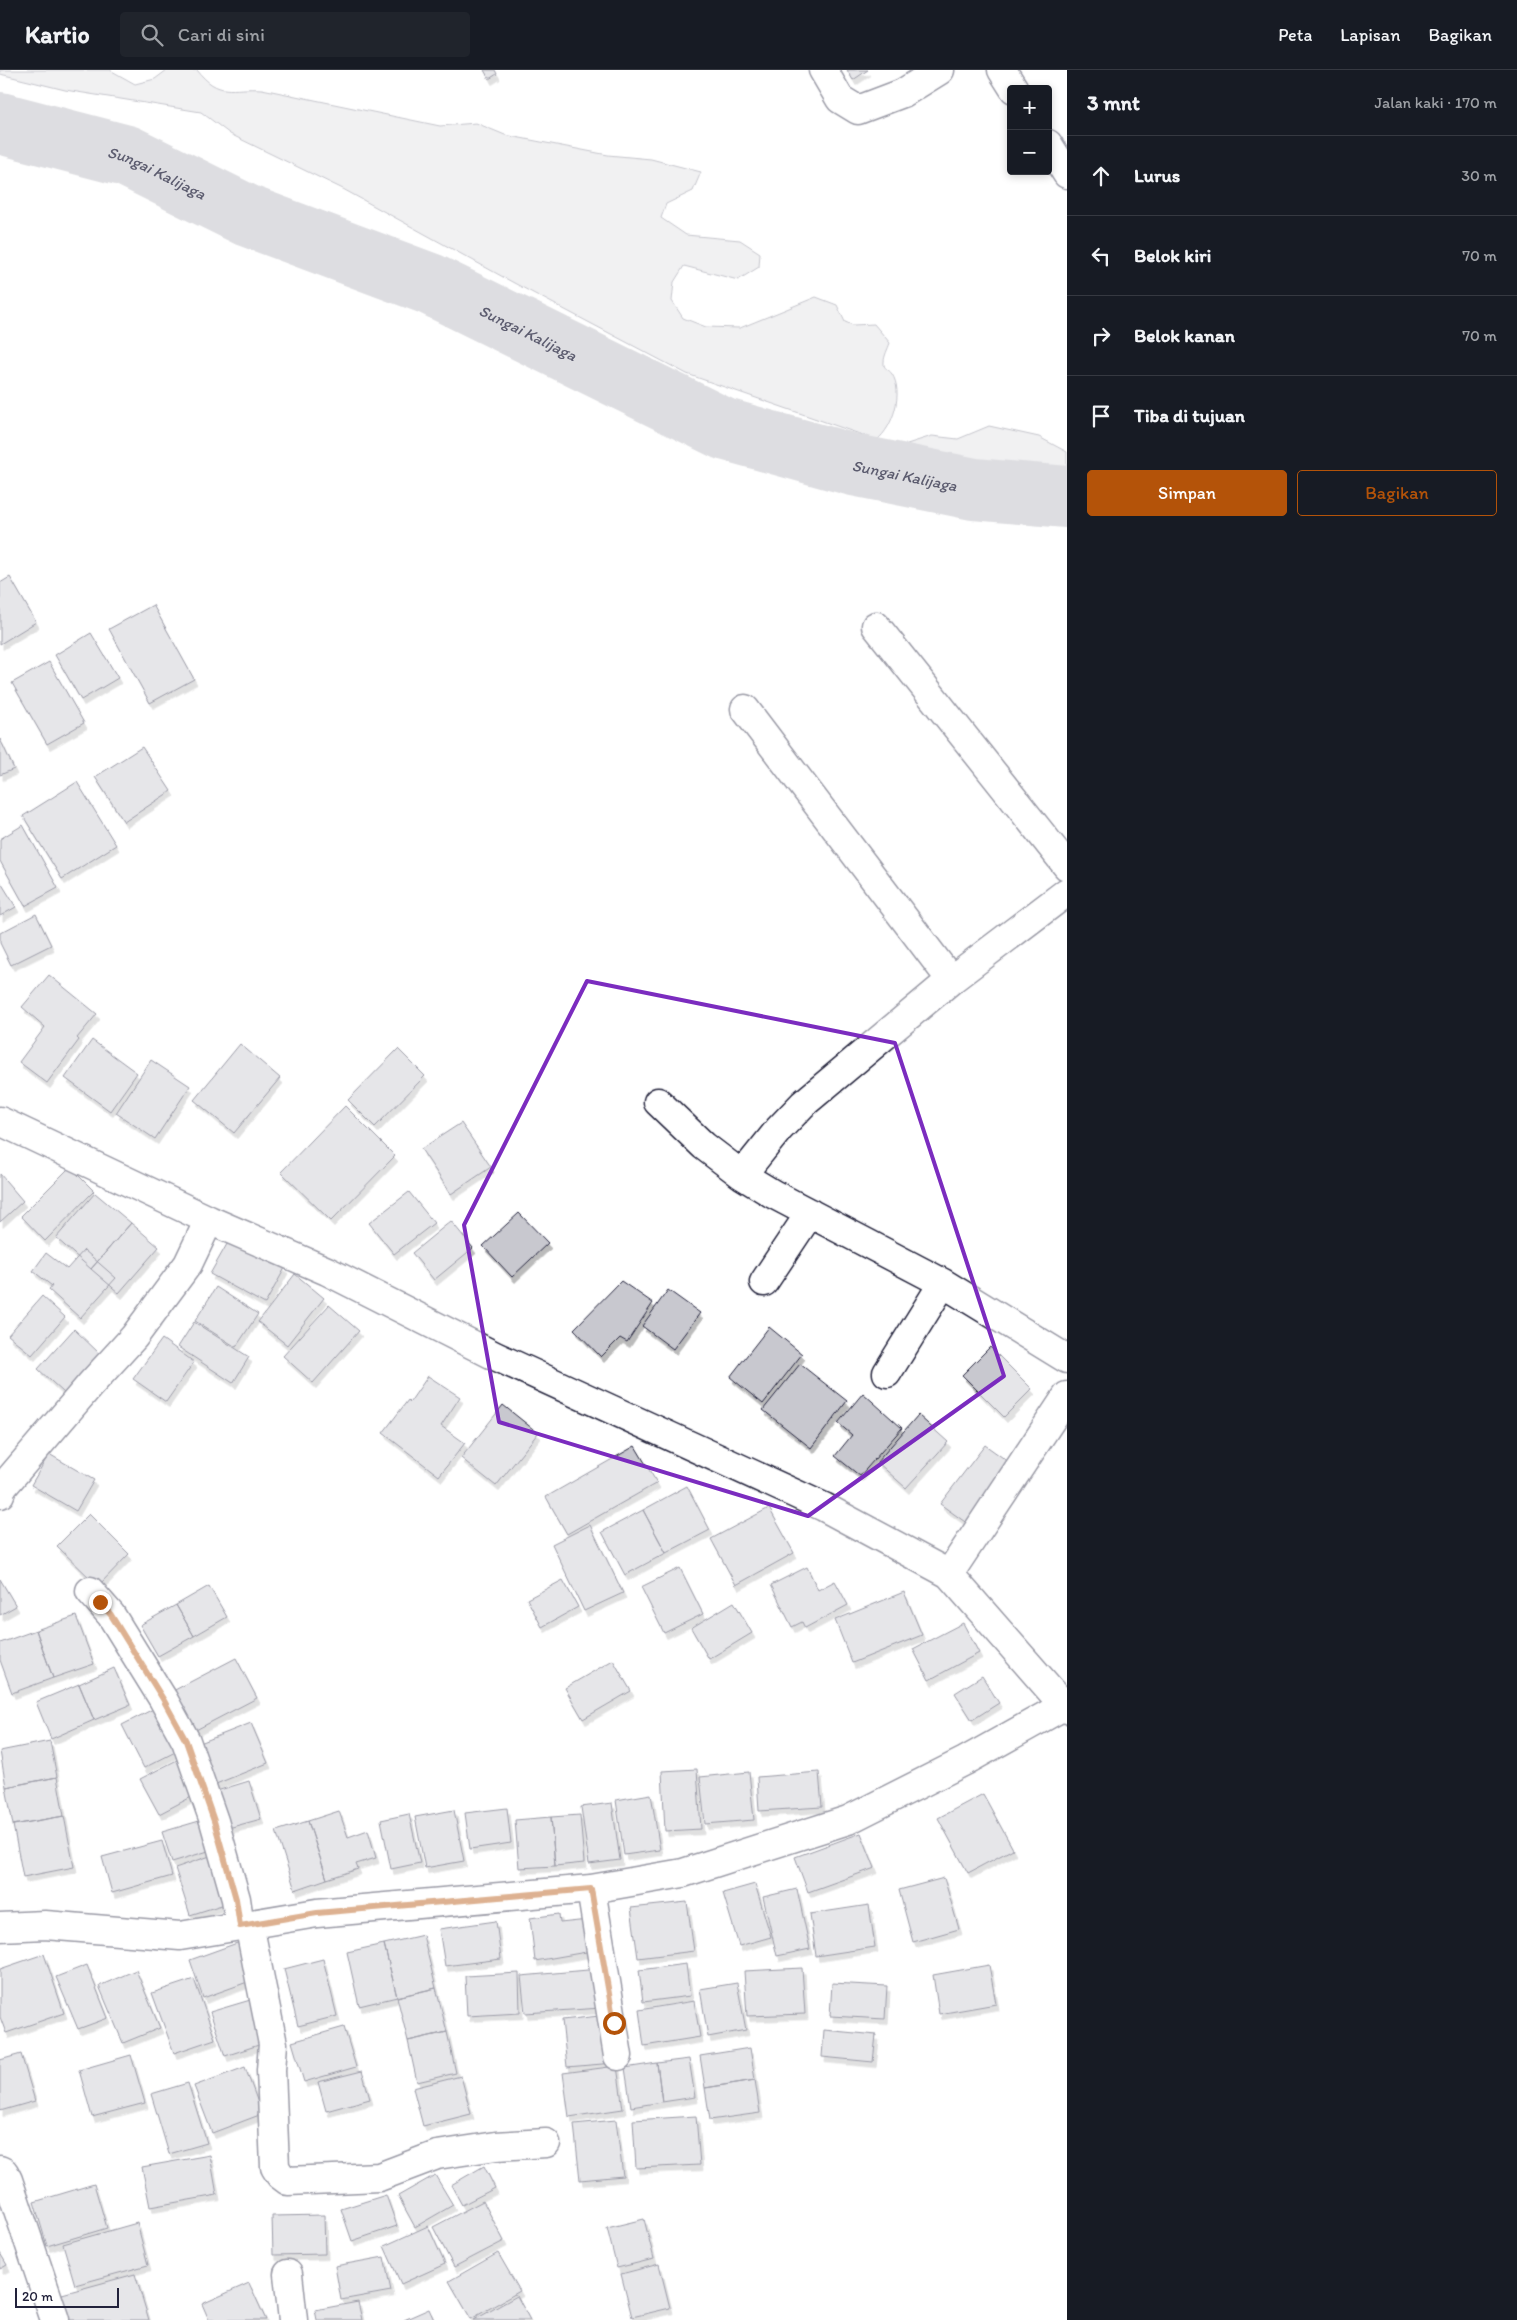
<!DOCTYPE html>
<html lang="id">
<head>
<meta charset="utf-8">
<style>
	body { margin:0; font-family:Itim,sans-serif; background:#20242c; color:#f1f3f6 }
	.controls { position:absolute; right:15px; top:15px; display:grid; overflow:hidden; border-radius:5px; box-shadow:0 2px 8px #0003 }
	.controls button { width:45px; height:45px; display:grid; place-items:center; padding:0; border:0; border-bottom:1px solid #363941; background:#171b24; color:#f1f3f6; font:25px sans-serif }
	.scale { position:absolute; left:15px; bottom:12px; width:104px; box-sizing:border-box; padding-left:5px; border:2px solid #22223b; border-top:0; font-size:14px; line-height:18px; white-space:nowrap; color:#22223b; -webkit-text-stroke:4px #fff; paint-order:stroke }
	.stop { position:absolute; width:15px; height:15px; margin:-11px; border:4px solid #b45309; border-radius:50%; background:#fff }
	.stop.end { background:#b45309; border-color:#fff; box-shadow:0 1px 5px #0008 }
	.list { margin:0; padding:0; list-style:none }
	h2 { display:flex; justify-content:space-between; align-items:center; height:65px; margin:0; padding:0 20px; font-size:21px }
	h2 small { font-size:16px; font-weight:400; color:#9ea1a6 }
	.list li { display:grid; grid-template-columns:32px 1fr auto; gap:15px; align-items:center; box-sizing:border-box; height:80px; padding:0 20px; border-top:1px solid #363941 }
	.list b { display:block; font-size:19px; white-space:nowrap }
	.list em { font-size:16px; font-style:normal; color:#9ea1a6 }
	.actions { display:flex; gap:10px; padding:15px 20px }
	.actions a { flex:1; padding:11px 0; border:1px solid #b45309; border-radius:5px; text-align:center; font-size:18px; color:#b45309 }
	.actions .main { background:#b45309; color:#fff }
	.icon { flex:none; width:28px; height:28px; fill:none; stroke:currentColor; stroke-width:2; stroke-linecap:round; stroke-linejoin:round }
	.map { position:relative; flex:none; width:1067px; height:2250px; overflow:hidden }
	header { display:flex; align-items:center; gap:30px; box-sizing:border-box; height:70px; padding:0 25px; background:#171b24; border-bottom:1px solid #363941 }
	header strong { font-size:24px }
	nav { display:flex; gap:28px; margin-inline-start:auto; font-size:18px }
	.search { width:350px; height:45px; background:#20242c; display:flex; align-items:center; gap:12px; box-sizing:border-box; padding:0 18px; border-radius:5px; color:#9ea1a6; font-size:19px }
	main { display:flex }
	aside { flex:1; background:#171b24 }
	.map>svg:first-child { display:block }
	.green { fill:#dfdfe2; stroke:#80808e }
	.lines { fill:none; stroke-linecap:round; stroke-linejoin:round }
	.river { stroke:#b4b4bc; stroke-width:62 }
	.building { fill:#c8c8cf; stroke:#22223b; filter:url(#shadow) }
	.minor-casing { stroke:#22223b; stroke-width:31 }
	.minor { stroke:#fff; stroke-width:28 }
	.route { stroke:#b45309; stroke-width:6 }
	.marked { fill:none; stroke:#7b2cbf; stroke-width:4; stroke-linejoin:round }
	.labels { text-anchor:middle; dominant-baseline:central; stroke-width:4.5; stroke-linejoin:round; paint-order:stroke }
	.water-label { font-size:16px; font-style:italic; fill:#5c5c6f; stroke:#fff }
</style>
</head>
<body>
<header>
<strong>Kartio</strong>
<div class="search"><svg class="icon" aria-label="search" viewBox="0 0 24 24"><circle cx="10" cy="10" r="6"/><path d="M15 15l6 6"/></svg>Cari di sini</div>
<nav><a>Peta</a><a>Lapisan</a><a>Bagikan</a></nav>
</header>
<main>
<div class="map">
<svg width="1067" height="2250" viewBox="0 0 1067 2250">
	<defs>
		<filter id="shadow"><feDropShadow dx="3" dy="5.5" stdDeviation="0" flood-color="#0004"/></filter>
	</defs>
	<rect width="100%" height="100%" fill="#fff"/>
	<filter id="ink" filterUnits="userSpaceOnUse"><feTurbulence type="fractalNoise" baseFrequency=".02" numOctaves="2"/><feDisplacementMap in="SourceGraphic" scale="10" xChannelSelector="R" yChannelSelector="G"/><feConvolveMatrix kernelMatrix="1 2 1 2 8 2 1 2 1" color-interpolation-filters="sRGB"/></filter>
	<g filter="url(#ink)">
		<!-- green -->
		<path class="green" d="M0 0H110L135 14 155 9 167 0H197C219 28 231 17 262 19L440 56 476 53 505 65 608 85 651 89 701 102 693 121 666 134 661 148 686 165 740 170 760 183 759 197 738 210 684 196 674 212 672 231 683 248 706 257 740 258 816 227 837 235 845 252 853 255 874 254 890 273C888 279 884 286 884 292 883 299 889 299 892 304 904 323 893 357 877 370L687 304 514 213 343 119 230 64 201 42 65 20 0 4Z
			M989 356 1039 367 1067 382V406L1044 405 904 375 932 366 958 369Z"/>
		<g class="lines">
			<!-- river -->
			<path class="river" id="s1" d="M0 53 127 86 248 146 430 214 724 359 854 395 974 419 1067 427"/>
		</g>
		<!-- building -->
		<path class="building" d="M484 0H495L497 4 489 9Z
			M847 0H868L853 10Z
			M10 507 36 552 0 574V513Z
			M153 535 194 609 150 633 109 559Z
			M91 563 118 608 81 630 55 585Z
			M49 592 84 653 47 674 12 613Z
			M0 669 14 699 0 705Z
			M142 677 171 721 124 752 95 707Z
			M77 712 116 775 62 809 23 746Z
			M23 755 58 818 25 836 0 791V769Z
			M0 811 16 837 0 846Z
			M36 844 51 875 11 895 0 873V863Z
			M49 905 97 944 77 968 79 970 47 1013 19 992 45 957 22 937Z
			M92 970 137 1003 110 1041 65 1008Z
			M240 974 280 1008 234 1063 194 1030Z
			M398 979 425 1006 375 1057 348 1030Z
			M151 990 190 1016 155 1069 116 1043Z
			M345 1036 395 1086 331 1151 281 1102Z
			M461 1053 491 1097 451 1124 421 1079Z
			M70 1097 94 1121 45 1171 21 1146Z
			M0 1104 23 1131 0 1152Z
			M409 1122 434 1153 394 1184 369 1153Z
			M95 1123 131 1153 91 1199 56 1168Z
			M519 1143 548 1173 512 1207 483 1176Z
			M451 1151 473 1178 434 1210 412 1183Z
			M131 1153 159 1177 119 1223 91 1199Z
			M231 1167 285 1198 265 1234 210 1204Z
			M84 1180 116 1208 80 1248 49 1220 52 1216 33 1201 46 1183 67 1199Z
			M295 1204 324 1228 287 1275 258 1252Z
			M621 1211 653 1233 627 1272 620 1268 601 1287 574 1259Z
			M216 1217 258 1244 236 1277 195 1251Z
			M668 1220 700 1243 673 1279 642 1256Z
			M42 1226 65 1247 32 1285 8 1265Z
			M329 1235 359 1261 313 1313 283 1286Z
			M194 1252 249 1287 233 1313 178 1277Z
			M769 1257 802 1284 763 1334 730 1307Z
			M74 1259 100 1284 64 1323 38 1299Z
			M162 1269 194 1292 166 1332 133 1309Z
			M990 1277 1032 1319 1004 1347 962 1305Z
			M800 1294 847 1331 811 1378 763 1340Z
			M428 1306 460 1327 441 1356 465 1373 439 1406 383 1363 408 1330 410 1332Z
			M863 1323 902 1358 860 1406 835 1386 852 1365 838 1353Z
			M503 1335 538 1363 496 1416 461 1388Z
			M918 1345 948 1372 906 1418 877 1392Z
			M985 1375 1013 1395 968 1454 940 1434Z
			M635 1376 657 1413 567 1464 546 1427Z
			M49 1384 94 1410 76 1441 31 1415Z
			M687 1416 710 1460 666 1483 643 1440Z
			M769 1438 794 1483 736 1515 711 1469Z
			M643 1440 666 1483 625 1505 602 1462Z
			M89 1444 129 1484 98 1516 57 1476Z
			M590 1455 623 1523 584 1541 552 1474Z
			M807 1497 818 1520 835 1511 848 1535 805 1558 802 1552 792 1557 771 1515Z
			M680 1498 703 1544 664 1563 641 1517Z
			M0 1509 16 1536 0 1545Z
			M563 1510 578 1537 542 1557 527 1529Z
			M209 1516 227 1547 194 1566 176 1535Z
			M904 1522 922 1565 852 1593 835 1550Z
			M734 1532 752 1563 709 1589 691 1558Z
			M176 1535 194 1566 158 1586 140 1555Z
			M76 1546 94 1594 53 1608 36 1560Z
			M963 1553 979 1583 929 1610 913 1579Z
			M36 1560 53 1608 12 1623 0 1590V1573Z
			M236 1588 257 1628 192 1662 171 1622Z
			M613 1590 631 1621 583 1649 565 1618Z
			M114 1598 130 1635 94 1650 79 1614Z
			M982 1606 999 1633 972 1650 955 1623Z
			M79 1614 94 1650 51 1669 36 1632Z
			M161 1635 183 1678 144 1698 122 1655Z
			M251 1653 268 1693 211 1716 195 1675Z
			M50 1671 57 1707 6 1717 0 1681Z
			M179 1689 197 1724 159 1744 140 1709Z
			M697 1699 701 1759 665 1761 662 1701Z
			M749 1702 754 1750 705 1754 700 1707Z
			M819 1702 822 1737 759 1741 757 1707Z
			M57 1707 64 1746 13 1755 6 1717Z
			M249 1711 261 1749 221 1760 210 1723Z
			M651 1724 660 1780 624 1785 616 1730Z
			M983 1724 1013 1779 968 1803 938 1748Z
			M612 1733 620 1790 589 1794 581 1737Z
			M507 1738 511 1773 470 1779 465 1743Z
			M454 1740 464 1791 425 1798 415 1747Z
			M339 1741 348 1767 368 1760 376 1788 356 1794 358 1799 327 1809 308 1751Z
			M409 1744 420 1793 391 1799 381 1750Z
			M580 1745 584 1793 555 1796 551 1747Z
			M64 1746 74 1797 23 1807 13 1755Z
			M551 1747 555 1796 519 1798 515 1750Z
			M206 1749 215 1779 172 1792 162 1762Z
			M308 1751 327 1809 295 1820 276 1761Z
			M861 1763 875 1798 808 1822 795 1787Z
			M162 1771 172 1806 112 1823 102 1787Z
			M213 1785 228 1833 190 1845 175 1798Z
			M944 1808 959 1859 913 1872 899 1820Z
			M755 1814 771 1867 739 1876 723 1823Z
			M797 1819 810 1879 777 1886 763 1827Z
			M687 1832 694 1881 638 1888 631 1838Z
			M869 1835 875 1877 816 1886 810 1844Z
			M559 1844 560 1853 588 1850 592 1881 535 1891 530 1848Z
			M496 1851 501 1889 445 1896 439 1859Z
			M423 1865 436 1918 397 1927 384 1874Z
			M240 1872 253 1910 203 1928 190 1890Z
			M384 1874 397 1927 359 1936 347 1882Z
			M44 1884 64 1943 6 1963 0 1947V1899Z
			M323 1889 337 1946 298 1956 284 1899Z
			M686 1894 690 1926 643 1932 639 1900Z
			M87 1895 108 1948 78 1959 56 1907Z
			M989 1895 996 1934 939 1944 933 1905Z
			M802 1898 805 1944 747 1946 744 1901Z
			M599 1899 602 1938 525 1943 521 1906Z
			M136 1900 160 1958 123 1973 99 1916Z
			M519 1903 520 1943 467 1946 465 1906Z
			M194 1909 215 1969 174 1983 152 1923Z
			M737 1913 746 1960 708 1967 700 1919Z
			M832 1913 887 1916 885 1949 830 1946Z
			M436 1918 447 1962 408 1971 397 1927Z
			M257 1928 271 1971 225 1986 210 1942Z
			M694 1931 700 1967 644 1976 639 1940Z
			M609 1945 614 1993 567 1997 562 1950Z
			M344 1957 356 1997 304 2012 292 1972Z
			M824 1960 876 1965 873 1992 822 1987Z
			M447 1962 456 2003 417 2012 408 1971Z
			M750 1978 755 2010 705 2018 700 1986Z
			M21 1984 35 2031 0 2041V1990Z
			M131 1985 145 2033 92 2047 79 2000Z
			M689 1989 695 2027 662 2032 657 1993Z
			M657 1993 662 2032 631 2037 625 1998Z
			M617 1996 623 2039 569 2047 563 2003Z
			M245 1997 262 2044 212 2063 194 2016Z
			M362 2001 370 2029 326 2041 318 2012Z
			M461 2006 471 2044 423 2056 413 2018Z
			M755 2010 760 2043 710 2050 705 2018Z
			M188 2013 207 2073 169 2084 151 2024Z
			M696 2046 700 2095 636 2098 633 2050Z
			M616 2050 623 2106 580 2110 574 2054Z
			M210 2085 217 2125 150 2137 142 2097Z
			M484 2096 495 2118 462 2135 451 2115Z
			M435 2105 453 2135 415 2157 398 2126Z
			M94 2114 107 2158 47 2176 34 2132Z
			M386 2125 397 2156 352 2171 341 2139Z
			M483 2131 504 2171 454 2197 433 2157Z
			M324 2145 325 2184 273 2185 272 2146Z
			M644 2149 654 2189 617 2198 607 2158Z
			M137 2153 148 2195 75 2215 63 2174Z
			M428 2156 445 2194 401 2214 384 2176Z
			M0 2183 7 2195 0 2199Z
			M498 2183 520 2221 471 2249 449 2211Z
			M384 2187 391 2221 341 2230 335 2196Z
			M659 2194 670 2238 632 2247 621 2204Z
			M135 2204 149 2250H69L62 2224Z
			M249 2213 266 2250H209L202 2234Z
			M517 2226 530 2250H474Z
			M358 2232 362 2250H317L315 2240Z
			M429 2239 434 2250H404Z"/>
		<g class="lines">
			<defs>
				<path id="minor" d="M823 0 840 29 858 40 903 23 940 0
					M1002 0 1014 19
					M1048 74 1067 104
					M876 556 1067 796
					M745 639 951 910
					M1067 822 951 910 803 1034 779 1059 742 1105 773 1124 943 1213 1067 1289
					M658 1032 704 1076 742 1105
					M0 1051 209 1150 327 1201 495 1286 824 1437 949 1504 1067 1639
					M764 1212 810 1143
					M887 1303 943 1213
					M0 1424 2 1418 90 1315 134 1267 188 1194 209 1150
					M949 1504 1067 1326
					M90 1521 111 1545 163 1629 186 1671 214 1751 236 1829 240 1856
					M591 1819 618 1986
					M249 1854 273 1974 271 2000 275 2097 280 2105 288 2111 379 2107 437 2085 496 2076 546 2073
					M0 1857 45 1855 180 1866 317 1843 591 1819 683 1803 848 1750 965 1691 1067 1634
					M0 2100 4 2102 8 2110 55 2250
					M288 2204 293 2250"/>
			</defs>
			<!-- minor casing -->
			<use href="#minor" class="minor-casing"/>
			<!-- minor -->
			<use href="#minor" class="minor"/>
		</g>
	</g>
	<g class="lines" filter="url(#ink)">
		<!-- route -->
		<path class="route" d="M100 1532 111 1545 163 1629 186 1671 214 1751 236 1829 240 1856 317 1843 591 1819 614 1953"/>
	</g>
	<!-- marked area -->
	<path d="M0 0H1067V2250H0ZM587 911 895 973 1004 1306 808 1446 499 1352 464 1155Z" fill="#fff" fill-opacity=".55" fill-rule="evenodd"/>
	<path class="marked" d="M587 911 895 973 1004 1306 808 1446 499 1352 464 1155Z"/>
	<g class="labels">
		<!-- water labels -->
		<g class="water-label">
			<text stroke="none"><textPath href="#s1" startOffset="165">Sungai Kalijaga</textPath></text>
			<text stroke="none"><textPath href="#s1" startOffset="570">Sungai Kalijaga</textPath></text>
			<text stroke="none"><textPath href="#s1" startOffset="975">Sungai Kalijaga</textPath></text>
		</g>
	</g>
</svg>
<div class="controls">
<button>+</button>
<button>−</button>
</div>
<div class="scale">20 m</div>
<div class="stop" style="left:614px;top:1953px"></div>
<div class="stop end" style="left:100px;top:1532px"></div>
</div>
<aside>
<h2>3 mnt<small>Jalan kaki · 170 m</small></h2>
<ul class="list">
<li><svg class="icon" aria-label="ahead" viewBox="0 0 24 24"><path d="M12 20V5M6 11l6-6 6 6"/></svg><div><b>Lurus</b></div><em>30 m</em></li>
<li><svg class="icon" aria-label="left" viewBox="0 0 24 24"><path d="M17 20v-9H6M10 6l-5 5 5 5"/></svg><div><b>Belok kiri</b></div><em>70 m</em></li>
<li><svg class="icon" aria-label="right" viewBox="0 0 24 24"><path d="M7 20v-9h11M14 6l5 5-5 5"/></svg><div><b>Belok kanan</b></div><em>70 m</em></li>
<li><svg class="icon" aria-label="arrive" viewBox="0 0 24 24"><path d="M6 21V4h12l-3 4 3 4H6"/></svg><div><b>Tiba di tujuan</b></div></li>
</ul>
<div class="actions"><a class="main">Simpan</a><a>Bagikan</a></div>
</aside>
</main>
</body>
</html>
